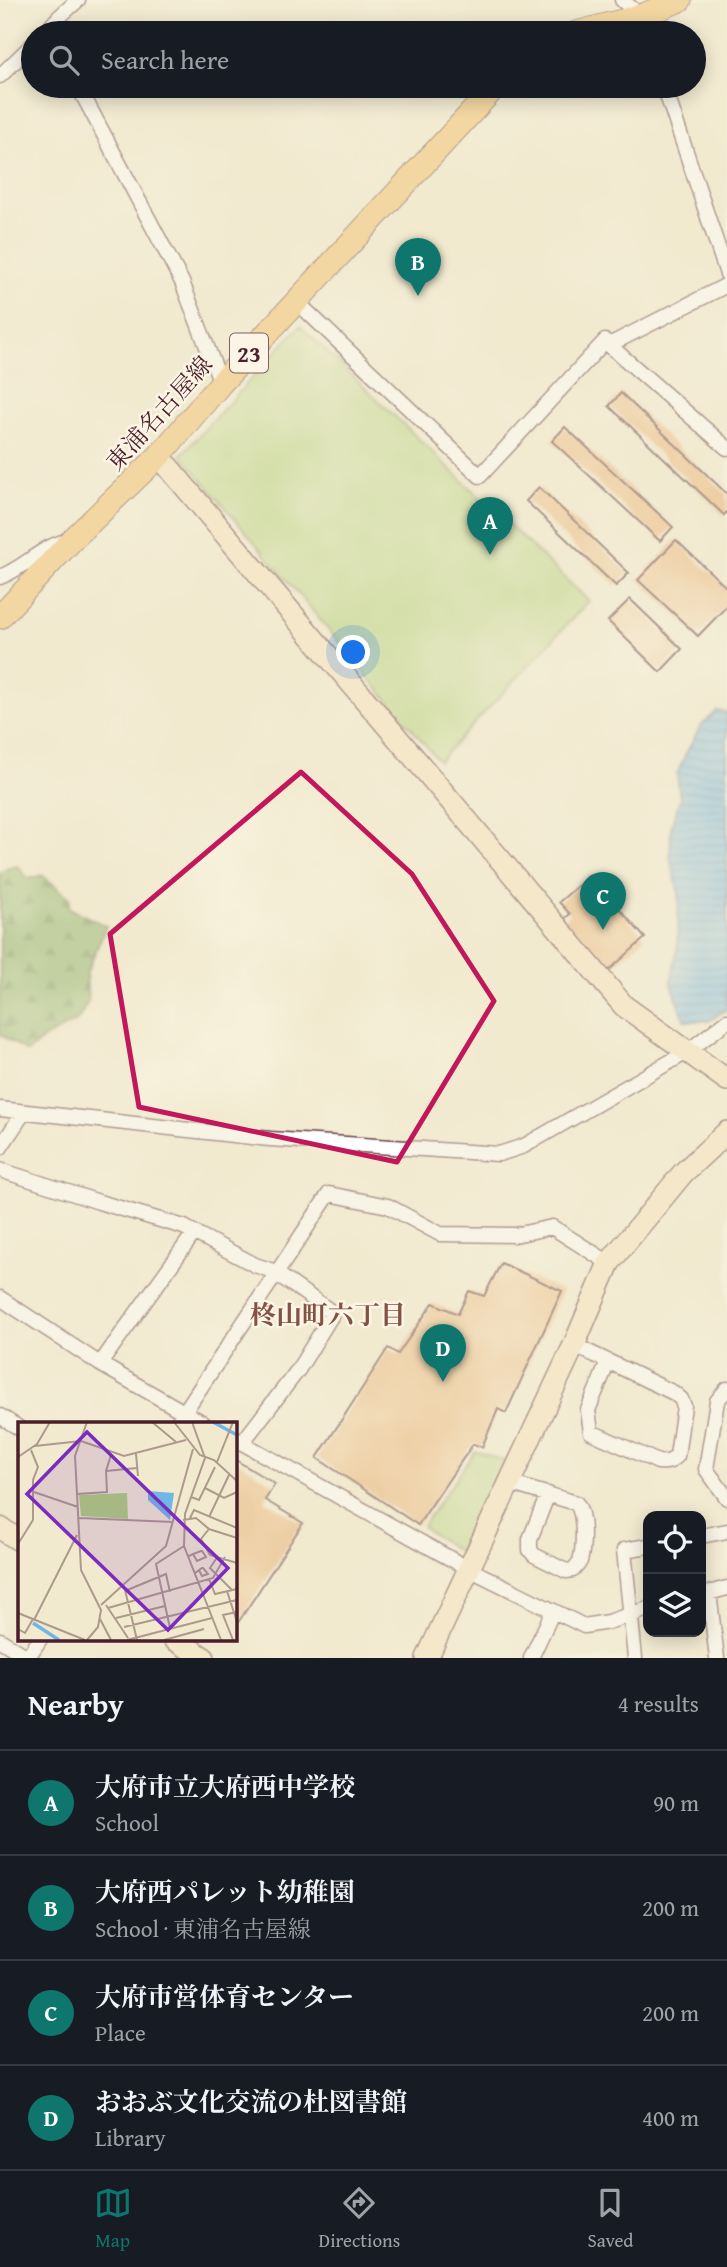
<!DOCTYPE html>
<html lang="en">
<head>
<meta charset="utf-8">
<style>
	body { margin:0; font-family:"Gentium Book Plus","Noto Serif JP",serif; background:#242831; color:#f1f3f6 }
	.controls { position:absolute; right:21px; bottom:21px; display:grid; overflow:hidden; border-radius:14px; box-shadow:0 4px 18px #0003 }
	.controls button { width:63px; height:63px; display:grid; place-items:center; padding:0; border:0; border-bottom:2px solid #363941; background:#171b24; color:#f1f3f6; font:35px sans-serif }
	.you { position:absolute; left:354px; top:653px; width:24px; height:24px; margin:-18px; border:5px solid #fff; border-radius:50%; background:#1a73e8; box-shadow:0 0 0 10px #1a73e833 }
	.badge { display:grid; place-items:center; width:46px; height:46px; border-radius:50%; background:#0f766e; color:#fff; font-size:23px; font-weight:700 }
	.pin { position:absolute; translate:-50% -58px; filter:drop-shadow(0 2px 4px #0008) }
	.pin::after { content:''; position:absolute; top:37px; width:24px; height:21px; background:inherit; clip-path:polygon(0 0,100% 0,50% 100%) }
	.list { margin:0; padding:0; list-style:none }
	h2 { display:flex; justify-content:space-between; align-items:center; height:91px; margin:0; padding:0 28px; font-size:30px }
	h2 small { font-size:23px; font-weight:400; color:#9ea1a6 }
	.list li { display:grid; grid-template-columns:46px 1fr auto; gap:21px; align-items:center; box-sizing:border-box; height:105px; padding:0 28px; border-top:2px solid #363941 }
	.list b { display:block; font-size:26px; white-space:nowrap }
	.list p { margin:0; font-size:23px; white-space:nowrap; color:#9ea1a6 }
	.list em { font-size:23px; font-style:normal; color:#9ea1a6 }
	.icon { flex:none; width:38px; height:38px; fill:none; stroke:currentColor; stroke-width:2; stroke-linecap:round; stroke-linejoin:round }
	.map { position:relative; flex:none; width:727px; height:1658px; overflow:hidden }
	.search { position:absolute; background:#171b24; box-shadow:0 4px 18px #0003; left:21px; right:21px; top:21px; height:77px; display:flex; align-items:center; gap:18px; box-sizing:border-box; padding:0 24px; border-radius:38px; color:#9ea1a6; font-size:26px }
	.sheet { height:511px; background:#171b24 }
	nav { display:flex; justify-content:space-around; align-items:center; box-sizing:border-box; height:98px; border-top:2px solid #363941; background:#171b24; font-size:19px; color:#9ea1a6 }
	nav a { display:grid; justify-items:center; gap:4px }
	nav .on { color:#0f766e }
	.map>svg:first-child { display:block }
	.forest { fill:url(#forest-firs); stroke:#6b6a4a; stroke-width:2 }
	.park { fill:#b0d27a; stroke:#7d7852; stroke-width:2 }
	.water { fill:url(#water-rules); stroke:#5d6a88; stroke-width:2 }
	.building { fill:#ebb071 }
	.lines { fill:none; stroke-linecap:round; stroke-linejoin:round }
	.street-casing { stroke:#633d44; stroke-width:17 }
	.secondary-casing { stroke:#633d44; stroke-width:24 }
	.primary-casing { stroke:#633d44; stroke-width:25 }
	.street { stroke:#fff; stroke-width:14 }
	.secondary { stroke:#fbe6c4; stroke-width:21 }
	.primary { stroke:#f5c16b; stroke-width:23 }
	.marked { fill:none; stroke:#c2185b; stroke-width:5; stroke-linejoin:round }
	.labels { text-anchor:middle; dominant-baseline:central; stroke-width:5; stroke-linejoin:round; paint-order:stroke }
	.shield { fill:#fcf5e5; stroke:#7f5f63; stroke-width:2 }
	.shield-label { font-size:23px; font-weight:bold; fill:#4a1f2b }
	.street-label { font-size:24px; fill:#4a1f2b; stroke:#fcf5e5 }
	.neighbourhood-label { font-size:26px; font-weight:bold; fill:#825244; stroke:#fcf5e5 }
	.inset-river { fill:none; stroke:#70b6e6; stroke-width:3.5 }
	.inset-road { fill:none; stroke:#ae998d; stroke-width:2 }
	.view { fill:#7b2cbf; fill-opacity:0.15; stroke:#7b2cbf; stroke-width:3.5 }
	.inset-edge { fill:none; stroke:#4a1f2b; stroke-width:3.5 }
</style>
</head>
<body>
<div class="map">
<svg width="727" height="1658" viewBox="0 0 727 1658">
	<defs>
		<pattern id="forest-firs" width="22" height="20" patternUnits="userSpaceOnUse" patternTransform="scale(1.75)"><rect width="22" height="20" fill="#8cb46a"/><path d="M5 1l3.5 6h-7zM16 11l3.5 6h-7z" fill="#749257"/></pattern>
		<pattern id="water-rules" width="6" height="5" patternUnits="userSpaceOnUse" patternTransform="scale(1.75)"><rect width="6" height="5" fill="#70b6e6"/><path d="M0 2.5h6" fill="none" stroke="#5e93bb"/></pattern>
	</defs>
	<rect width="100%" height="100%" fill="#fcf5e5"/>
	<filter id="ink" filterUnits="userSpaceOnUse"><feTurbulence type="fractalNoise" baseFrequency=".0143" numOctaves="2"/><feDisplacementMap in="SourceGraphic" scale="14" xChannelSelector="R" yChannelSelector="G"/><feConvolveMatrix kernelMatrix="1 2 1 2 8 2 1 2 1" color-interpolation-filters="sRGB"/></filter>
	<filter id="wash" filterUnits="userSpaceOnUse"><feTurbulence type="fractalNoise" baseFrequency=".00686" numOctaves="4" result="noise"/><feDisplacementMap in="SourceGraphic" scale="28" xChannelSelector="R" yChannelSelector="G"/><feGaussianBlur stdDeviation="1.57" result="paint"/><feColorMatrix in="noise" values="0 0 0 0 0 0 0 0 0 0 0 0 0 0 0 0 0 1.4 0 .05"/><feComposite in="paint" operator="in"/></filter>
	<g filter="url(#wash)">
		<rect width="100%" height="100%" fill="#f1eacf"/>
		<!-- forest -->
		<path class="forest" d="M17 866 29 879 42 875 70 898 69 908 106 926 86 974 88 1002 78 1020 46 1037 27 1052 0 1034V873L8 868Z"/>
		<!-- park -->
		<path class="park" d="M300 326 589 601 439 761 181 455Z
			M475 1451 505 1461 462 1554 422 1527Z"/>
		<!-- water -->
		<path class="water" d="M717 711 727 712V1009L709 1021H685L671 982 677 951 679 894 670 858 671 826 680 799 677 775 685 755 701 726Z"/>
		<g id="blocks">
			<!-- building -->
			<path class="building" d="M621 393 727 494V512L724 515 609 406Z
				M565 427 673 527 660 541 552 441Z
				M539 487 629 573 616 586 526 501Z
				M676 540 727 588V606L698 636 638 580Z
				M630 599 682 649 660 672 608 621Z
				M590 875 645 938 606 973 561 922 570 914 559 902Z
				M501 1263 562 1291 506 1413 498 1409 482 1447 473 1444 418 1525 317 1458 388 1348 398 1354 433 1303 458 1314 469 1291 484 1296Z
				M234 1459 275 1484 265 1500 303 1523 234 1629Z"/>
		</g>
	</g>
	<g filter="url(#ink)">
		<use href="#blocks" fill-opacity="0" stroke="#633d44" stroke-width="2"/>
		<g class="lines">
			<defs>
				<path id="street" d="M622 0 641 16 646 33
					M45 33 58 18 78 0
					M0 76 33 44
					M78 86 182 282 221 383
					M664 86 727 274
					M297 302 480 476 605 341 609 345 727 285
					M609 345 727 448
					M0 577C24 568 41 547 66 541
					M0 1109 270 1139 499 1154 524 1146 687 1052 727 1021
					M0 1148 24 1112
					M0 1170 99 1202 184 1227 255 1265 273 1271 333 1313 298 1370 242 1443
					M0 1298 100 1364 203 1423
					M574 1345 674 1393 681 1399 684 1406 677 1456C671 1462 667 1463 658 1462L591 1432 588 1410 608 1362
					M100 1364 194 1233
					M727 1389 717 1401 706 1469 727 1498
					M0 1416 19 1428
					M177 1423 329 1194 388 1206 440 1234 515 1235 552 1227 609 1263
					M237 1440 469 1569 584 1626 608 1622 648 1609
					M509 1483 576 1503C585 1513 584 1547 580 1561 579 1563 575 1568 573 1570L566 1571 534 1555 530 1550V1539L548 1494
					M701 1536 727 1531
					M709 1593 717 1658
					M701 1595 727 1588
					M0 1640 29 1658
					M28 1657 40 1639
					M531 1658 553 1611
					M635 1658 624 1550 648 1546"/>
				<path id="secondary" d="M159 456 624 1006 727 1080
					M0 1528 19 1540
					M174 1639 204 1658
					M427 1658 574 1345 609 1263 683 1173 727 1132"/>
				<path id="primary" d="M576 33 641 16 680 0
					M0 617 73 539 159 456 221 383 496 86"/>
			</defs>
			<!-- street casing -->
			<use href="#street" class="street-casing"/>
			<!-- secondary casing -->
			<use href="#secondary" class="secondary-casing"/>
			<!-- primary casing -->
			<use href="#primary" class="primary-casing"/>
			<!-- street -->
			<use href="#street" class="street"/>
			<!-- secondary -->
			<use href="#secondary" class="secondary"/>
			<!-- primary -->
			<use href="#primary" class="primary"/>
		</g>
	</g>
	<!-- marked area -->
	<path d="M0 0H727V1658H0ZM301 772 412 874 494 1001 397 1162 139 1107 110 934Z" fill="#f1eacf" fill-opacity=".55" fill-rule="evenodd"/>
	<path class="marked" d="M301 772 412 874 494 1001 397 1162 139 1107 110 934Z"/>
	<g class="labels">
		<!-- shield labels -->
		<rect class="shield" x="230" y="333.5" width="38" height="39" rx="5"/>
		<g class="shield-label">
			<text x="249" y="353">23</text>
		</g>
		<!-- street labels -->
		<g class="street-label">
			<text transform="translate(159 413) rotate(-48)">東浦名古屋線</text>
		</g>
		<!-- neighbourhood labels -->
		<g class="neighbourhood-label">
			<text x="328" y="1314">柊山町六丁目</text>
		</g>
	</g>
	<!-- overview -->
	<g transform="translate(18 1422)">
		<rect width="219" height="219" fill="#f1eacf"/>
		<path d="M109 71 110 97 63 94 61 73Z" fill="#b0d27a"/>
		<path d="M130 69 156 71 152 98 130 78Z" fill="#70b6e6"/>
		<path class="inset-river" d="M195 0 219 13M15 201 41 218"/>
		<path class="inset-road" d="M134 0 158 20M156 0 182 33 196 38 219 59M174 0 187 36 167 92 166 124 203 218M17 24 63 19 106 34 168 18M118 32 120 54M0 35 19 22 32 0M199 40 215 0M88 49 119 46M187 66 206 76 219 70M16 70 60 85M59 72 89 70 88 49 93 33M173 75 181 78 197 45M191 95 211 53M61 96 155 100M172 96 176 88 219 106M165 98 178 96 191 107 219 116M191 107 183 117 192 133 219 141M0 122 15 98V58L20 45 13 28M171 134 175 132 183 129H184L188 135 179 139 175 132M200 134 192 146 214 168M177 151 184 146H185L190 152 184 154 181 148M191 157 197 172 219 167M107 168 119 218M107 169 148 152 152 170M209 169 219 200M83 183 148 124 175 27M88 183 110 216M90 186 195 156 207 135M0 191 67 218M98 196 147 184M82 197 93 218M16 198 59 113M106 205 219 178M152 206 138 142 166 124M0 207 7 211 15 197M69 218 80 205 83 188 63 148 57 34 69 0M109 218 194 196M146 218 186 207M215 218 205 193 219 190"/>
		<path class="view" d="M69 10 210 146 150 208 9 72Z"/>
		<rect width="219" height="219" class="inset-edge"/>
	</g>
</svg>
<div class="controls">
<button><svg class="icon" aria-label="locate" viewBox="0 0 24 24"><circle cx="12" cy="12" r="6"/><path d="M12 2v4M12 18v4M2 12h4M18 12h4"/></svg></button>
<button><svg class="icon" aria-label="layers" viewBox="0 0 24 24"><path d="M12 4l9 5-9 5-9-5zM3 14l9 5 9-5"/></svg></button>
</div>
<div class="you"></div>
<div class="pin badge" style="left:490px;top:555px">A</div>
<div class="pin badge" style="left:418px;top:296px">B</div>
<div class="pin badge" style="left:603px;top:930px">C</div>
<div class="pin badge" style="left:443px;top:1382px">D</div>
<div class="search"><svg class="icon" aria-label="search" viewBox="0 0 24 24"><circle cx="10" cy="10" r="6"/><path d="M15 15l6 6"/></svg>Search here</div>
</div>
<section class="sheet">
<h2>Nearby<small>4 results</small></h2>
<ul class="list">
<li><span class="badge">A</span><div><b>大府市立大府西中学校</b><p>School</p></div><em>90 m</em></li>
<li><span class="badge">B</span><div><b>大府西パレット幼稚園</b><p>School · 東浦名古屋線</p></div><em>200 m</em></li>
<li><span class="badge">C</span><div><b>大府市営体育センター</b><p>Place</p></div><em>200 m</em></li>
<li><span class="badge">D</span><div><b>おおぶ文化交流の杜図書館</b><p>Library</p></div><em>400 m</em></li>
</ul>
</section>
<nav>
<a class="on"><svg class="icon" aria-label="map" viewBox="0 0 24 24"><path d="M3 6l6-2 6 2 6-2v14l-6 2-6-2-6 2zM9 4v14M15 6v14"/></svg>Map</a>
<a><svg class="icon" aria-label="directions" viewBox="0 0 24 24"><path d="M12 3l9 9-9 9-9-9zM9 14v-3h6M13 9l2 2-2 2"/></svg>Directions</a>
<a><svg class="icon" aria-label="saved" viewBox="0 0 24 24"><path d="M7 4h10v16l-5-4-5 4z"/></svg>Saved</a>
</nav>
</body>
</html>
